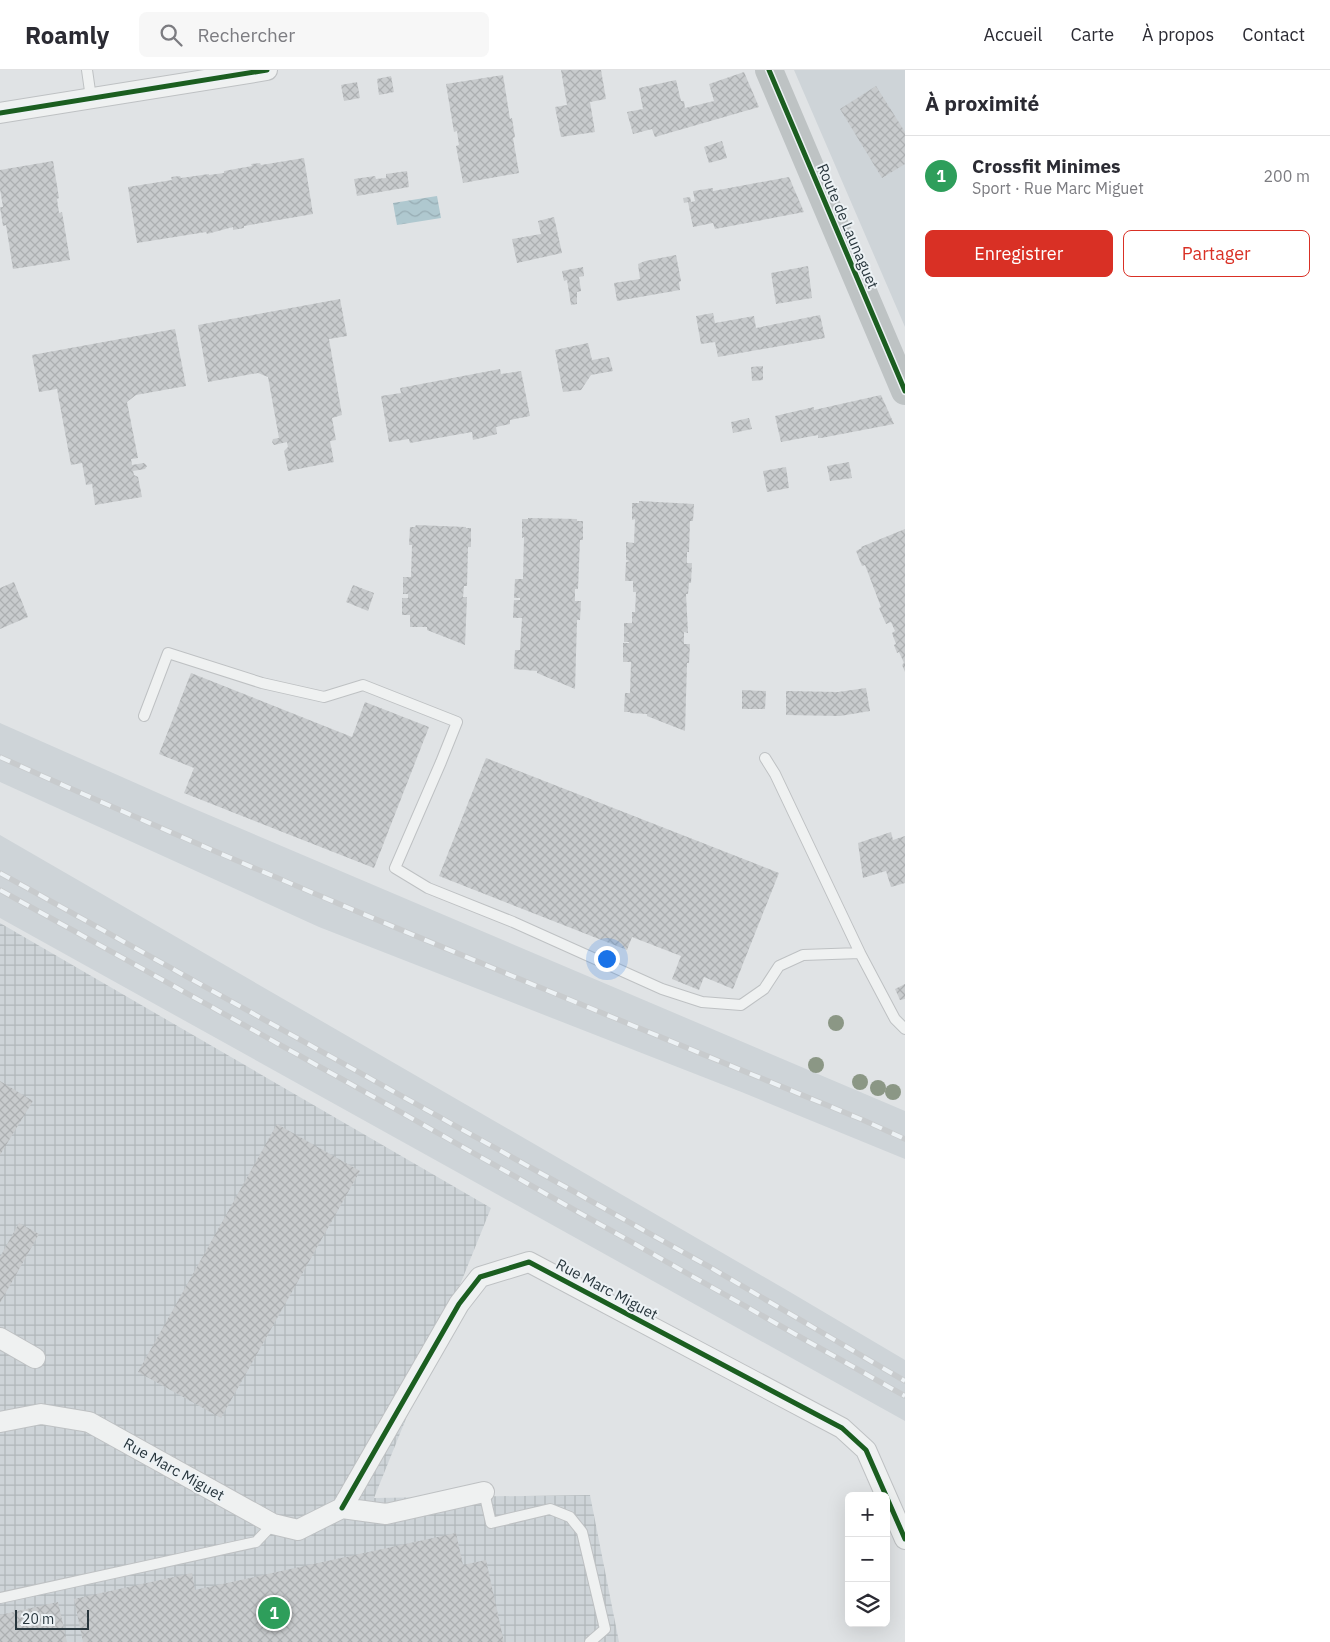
<!DOCTYPE html>
<html lang="fr">
<head>
<meta charset="utf-8">
<style>
	body { margin:0; font-family:"IBM Plex Sans",sans-serif; background:#f7f7f7; color:#2b2b33 }
	.controls { position:absolute; right:15px; bottom:15px; display:grid; overflow:hidden; border-radius:8px; box-shadow:0 5px 20px #0002 }
	.controls button { width:45px; height:45px; display:grid; place-items:center; padding:0; border:0; border-bottom:1px solid #e1e1e2; background:#fff; color:#2b2b33; font:25px sans-serif }
	.scale { position:absolute; left:15px; bottom:12px; width:74px; box-sizing:border-box; padding-left:5px; border:2px solid #28363d; border-top:0; font-size:14px; line-height:18px; white-space:nowrap; color:#28363d; -webkit-text-stroke:4px #edf2f5; paint-order:stroke }
	.you { position:absolute; left:606px; top:888px; width:18px; height:18px; margin:-12px; border:4px solid #fff; border-radius:50%; background:#1a73e8; box-shadow:0 0 0 8px #1a73e833 }
	.badge { display:grid; place-items:center; width:32px; height:32px; border-radius:50%; background:#d93025; color:#fff; font-size:16px; font-weight:700 }
	.pin { position:absolute; translate:-50% -50%; border:2px solid #fff; box-shadow:0 1px 5px #0006 }
	.list { margin:0; padding:0; list-style:none }
	h2 { display:flex; justify-content:space-between; align-items:center; height:65px; margin:0; padding:0 20px; font-size:21px }
	h2 small { font-size:16px; font-weight:400; color:#7c7c81 }
	.list li { display:grid; grid-template-columns:32px 1fr auto; gap:15px; align-items:center; box-sizing:border-box; height:80px; padding:0 20px; border-top:1px solid #e1e1e2 }
	.list b { display:block; font-size:19px; white-space:nowrap }
	.list p { margin:0; font-size:16px; white-space:nowrap; color:#7c7c81 }
	.list em { font-size:16px; font-style:normal; color:#7c7c81 }
	.actions { display:flex; gap:10px; padding:15px 20px }
	.actions a { flex:1; padding:11px 0; border:1px solid #d93025; border-radius:8px; text-align:center; font-size:18px; color:#d93025 }
	.actions .main { background:#d93025; color:#fff }
	.icon { flex:none; width:28px; height:28px; fill:none; stroke:currentColor; stroke-width:2; stroke-linecap:round; stroke-linejoin:round }
	.map { position:relative; flex:none; width:905px; height:1572px; overflow:hidden }
	header { display:flex; align-items:center; gap:30px; box-sizing:border-box; height:70px; padding:0 25px; background:#fff; border-bottom:1px solid #e1e1e2 }
	header strong { font-size:24px }
	nav { display:flex; gap:28px; margin-inline-start:auto; font-size:18px }
	.search { width:350px; height:45px; background:#f7f7f7; display:flex; align-items:center; gap:12px; box-sizing:border-box; padding:0 18px; border-radius:8px; color:#7c7c81; font-size:19px }
	main { display:flex }
	aside { flex:1; background:#fff }
	.map>svg:first-child { display:block }
	.built { fill:#ced4d8 }
	.industrial { fill:url(#industrial-grid) }
	.water { fill:url(#water-waves) }
	.building { fill:url(#building-cross-hatch) }
	.lines { fill:none; stroke-linecap:round; stroke-linejoin:round }
	.service-casing { stroke:#bec1c3; stroke-width:12 }
	.minor-casing { stroke:#bec1c3; stroke-width:22 }
	.service { stroke:#eff1f1; stroke-width:10 }
	.minor { stroke:#eff1f1; stroke-width:20 }
	.secondary { stroke:#bec3c4; stroke-width:28 }
	.rail-casing { stroke:#c8cbcd; stroke-width:5.5 }
	.rail { stroke:#edf2f5; stroke-width:4; stroke-dasharray:11; stroke-linecap:butt }
	.cycleway-casing { stroke:#edf2f5; stroke-width:8 }
	.cycleway { stroke:#1b5e20; stroke-width:5 }
	.tree { fill:#8b9785 }
	.labels { text-anchor:middle; dominant-baseline:central; stroke-width:4; stroke-linejoin:round; paint-order:stroke }
	.street-label { font-size:15px; fill:#28363d; stroke:#edf2f5 }
</style>
</head>
<body>
<header>
<strong>Roamly</strong>
<div class="search"><svg class="icon" aria-label="search" viewBox="0 0 24 24"><circle cx="10" cy="10" r="6"/><path d="M15 15l6 6"/></svg>Rechercher</div>
<nav><a>Accueil</a><a>Carte</a><a>À propos</a><a>Contact</a></nav>
</header>
<main>
<div class="map">
<svg width="905" height="1572" viewBox="0 0 905 1572">
	<defs>
		<pattern id="industrial-grid" width="8" height="8" patternUnits="userSpaceOnUse" patternTransform="scale(1.25)"><rect width="8" height="8" fill="#ced4d8"/><path d="M0 4h8M4 0v8" fill="none" stroke="#b1b7ba"/></pattern>
		<pattern id="water-waves" width="16" height="10" patternUnits="userSpaceOnUse" patternTransform="scale(1.25)"><rect width="16" height="10" fill="#afc8cf"/><path d="M0 5q4-4 8 0t8 0" fill="none" stroke="#97acb3"/></pattern>
		<pattern id="building-cross-hatch" width="8" height="8" patternUnits="userSpaceOnUse" patternTransform="scale(1.25)"><rect width="8" height="8" fill="#c8cbcd"/><path d="M0 0l8 8M0 8l8-8" fill="none" stroke="#acafb1"/></pattern>
	</defs>
	<rect width="100%" height="100%" fill="#e0e3e5"/>
	<!-- built -->
	<path class="built" d="M794 0H905V257Z
		M0 653 183 734 905 1041V1089L744 1023 319 857 0 712Z
		M0 765 790 1222 905 1290V1351L0 848Z"/>
	<!-- industrial -->
	<path class="industrial" d="M0 853 491 1138 374 1428 590 1425 619 1572H0Z"/>
	<!-- water -->
	<path class="water" d="M437 126 441 148 397 155 393 133Z"/>
	<!-- building -->
	<path class="building" d="M561 0H601L606 29 590 32 595 62 561 67 555 37 567 35Z
		M744 2 759 37 655 67 652 59 633 64 627 42 643 39 639 18 676 10 681 31H684L685 38 714 31 709 14Z
		M503 5 510 49 512 48 515 67 513 68 519 103 463 113 456 76 459 75 457 61 454 62 446 14Z
		M391 6 394 22 379 25 377 9Z
		M357 12 360 28 344 31 341 15Z
		M876 16 905 62V94L882 108 840 39Z
		M722 71 727 88 709 93 704 77Z
		M304 88 313 144 244 156V158L233 160V157L207 164 206 162 137 173 128 117 172 110 171 107 180 106 181 108 209 104V105L224 103V101L252 96 251 94 260 93 261 95Z
		M53 91 59 128 57 129 59 143 62 142 70 190 13 199 6 155 3 156 0 137H3L0 119V100Z
		M407 101 409 117 357 126 354 109 375 106 376 109 386 108V104Z
		M789 107 804 142 715 159 713 153 693 157 688 132 684 133 683 128 690 127 691 132 695 131 693 121 713 118V121Z
		M554 147 562 183 517 193 512 169 541 164 538 151Z
		M676 185 681 211 679 212 680 220 617 231 614 213 640 209 638 194 645 191Z
		M808 196 812 228 776 234 771 203Z
		M583 197 584 206 579 207 581 221 577 222V234L571 235 567 210 564 211 562 201Z
		M340 229 347 266 329 269 342 345 332 348 336 370 330 371 334 392 288 401 284 381 288 377 287 372 274 375 272 372 273 369 279 368 268 307 258 303 208 312 198 255Z
		M713 243 715 253 754 246 756 258 820 245 825 268 718 287 715 272 701 274 696 246Z
		M175 259 186 316 136 325 127 332 138 388 131 389 132 395 144 393 147 396 145 399 133 401 134 405 138 407 142 427 95 435 92 414 86 415 82 393 71 395 57 319 39 322 32 285Z
		M588 273 592 290 609 287 613 301 591 305 581 320 563 322 555 280Z
		M763 296V310L752 311 751 297Z
		M500 299 501 304 521 301 530 346 510 350V354L496 357 497 364 473 370 472 362 410 373 409 369 389 372 381 326 401 323 400 318Z
		M881 325 894 354 821 368H818V365L781 372 775 346 814 337V340Z
		M749 348 752 359 733 363 731 352Z
		M849 392 852 408 830 411 827 396Z
		M786 397 789 418 767 422 763 401Z
		M639 431 694 434 693 451H690L689 482H687V493H692L691 513H689L688 524H686L688 563 684 562V574H690L689 593H687L685 661 647 646V644L630 643V642H624L625 623H630L631 592H623V573H629V572H624V553H632V542H635L636 522H633V511H625L626 492 631 491 626 490V472L634 473 635 449 632 450V433H639Z
		M528 448 577 449V451H583V470H580L578 519H575V531H581L580 550H577L575 619 537 603V601L514 599 515 580H520L522 548H513L514 530H520V528H514L515 509H523L524 467 522 468V449H528Z
		M416 455 466 457V458H471V477H468L467 516H464L463 527H467L465 575 427 560V557H410V545H402V528H408V524H403V507H411L412 475H409L410 457H415Z
		M905 459V602L902 595 904 593 899 582 897 583 894 575 896 574 892 563 895 561 891 552 886 554 879 538 881 537 865 495 862 496 856 481 862 478 861 477Z
		M14 512 28 547 0 559V518Z
		M353 515 374 523 368 541 346 532Z
		M191 603 352 667 365 632 429 657 374 798 184 723 194 698 159 684Z
		M866 618 870 641 840 646 786 645V621L838 622Z
		M742 620 766 621 765 639H742Z
		M486 688 779 803 733 919 704 907 699 920 672 909 681 886 632 867 627 880 439 806Z
		M891 762 893 770 905 766V813L891 817 886 801 863 808 858 773Z
		M905 914V929L900 930 895 919Z
		M0 1011 33 1031 0 1085Z
		M277 1054 360 1101 221 1348 138 1302Z
		M19 1153 39 1164 0 1233V1187Z
		M456 1463 463 1495 486 1490 504 1572H83L74 1529 192 1503 195 1520Z
		M58 1532 67 1572H0V1545Z"/>
	<g class="lines">
		<defs>
			<path id="service" d="M87 0 91 28
				M144 646 168 583 262 613 324 627 363 615 457 652 441 692 395 798 428 818 513 852 662 919 702 932 741 935 764 919 779 896 803 885 860 883
				M765 688 775 704 860 883 895 949 905 959
				M484 1422 491 1453 550 1439 570 1447 582 1462 605 1559 590 1572
				M0 1528 256 1472 273 1454"/>
			<path id="minor" d="M0 43 267 0
				M0 1268 35 1288
				M0 1352 41 1344 89 1352 273 1454 298 1460 342 1438 386 1444 484 1422
				M342 1438 459 1234 480 1207 529 1192 842 1358 866 1380 905 1469"/>
		</defs>
		<!-- service casing -->
		<use href="#service" class="service-casing"/>
		<!-- minor casing -->
		<use href="#minor" class="minor-casing"/>
		<!-- service -->
		<use href="#service" class="service"/>
		<!-- minor -->
		<use href="#minor" class="minor"/>
		<!-- secondary -->
		<path class="secondary" d="M769 0 905 321"/>
		<defs>
			<path id="rail" d="M0 687C285 815 574 931 863 1050L905 1069
				M0 803 708 1196 905 1311
				M0 820 349 1013 905 1326"/>
		</defs>
		<!-- rail casing -->
		<use href="#rail" class="rail-casing"/>
		<!-- rail -->
		<use href="#rail" class="rail"/>
		<defs>
			<path id="cycleway" d="M769 0 905 321
				M0 43 267 0
				M342 1438 459 1234 480 1207 529 1192 842 1358 866 1380 905 1469"/>
		</defs>
		<!-- cycleway casing -->
		<use href="#cycleway" class="cycleway-casing"/>
		<!-- cycleway -->
		<use href="#cycleway" class="cycleway"/>
	</g>
	<!-- trees -->
	<g class="tree">
		<circle cx="836" cy="953" r="8"/>
		<circle cx="816" cy="995" r="8"/>
		<circle cx="860" cy="1012" r="8"/>
		<circle cx="878" cy="1018" r="8"/>
		<circle cx="893" cy="1022" r="8"/>
	</g>
	<g class="labels">
		<!-- street labels -->
		<g class="street-label">
			<text transform="translate(848 156) rotate(67)">Route de Launaguet</text>
			<text transform="translate(607 1219) rotate(28)">Rue Marc Miguet</text>
			<text transform="translate(174 1399) rotate(29)">Rue Marc Miguet</text>
		</g>
	</g>
</svg>
<div class="controls">
<button>+</button>
<button>−</button>
<button><svg class="icon" aria-label="layers" viewBox="0 0 24 24"><path d="M12 4l9 5-9 5-9-5zM3 14l9 5 9-5"/></svg></button>
</div>
<div class="scale">20 m</div>
<div class="you"></div>
<div class="pin badge" style="left:274px;top:1543px;background:#2e9e5b">1</div>
</div>
<aside>
<h2>À proximité<small></small></h2>
<ul class="list">
<li><span class="badge" style="background:#2e9e5b">1</span><div><b>Crossfit Minimes</b><p>Sport · Rue Marc Miguet</p></div><em>200 m</em></li>
</ul>
<div class="actions"><a class="main">Enregistrer</a><a>Partager</a></div>
</aside>
</main>
</body>
</html>
